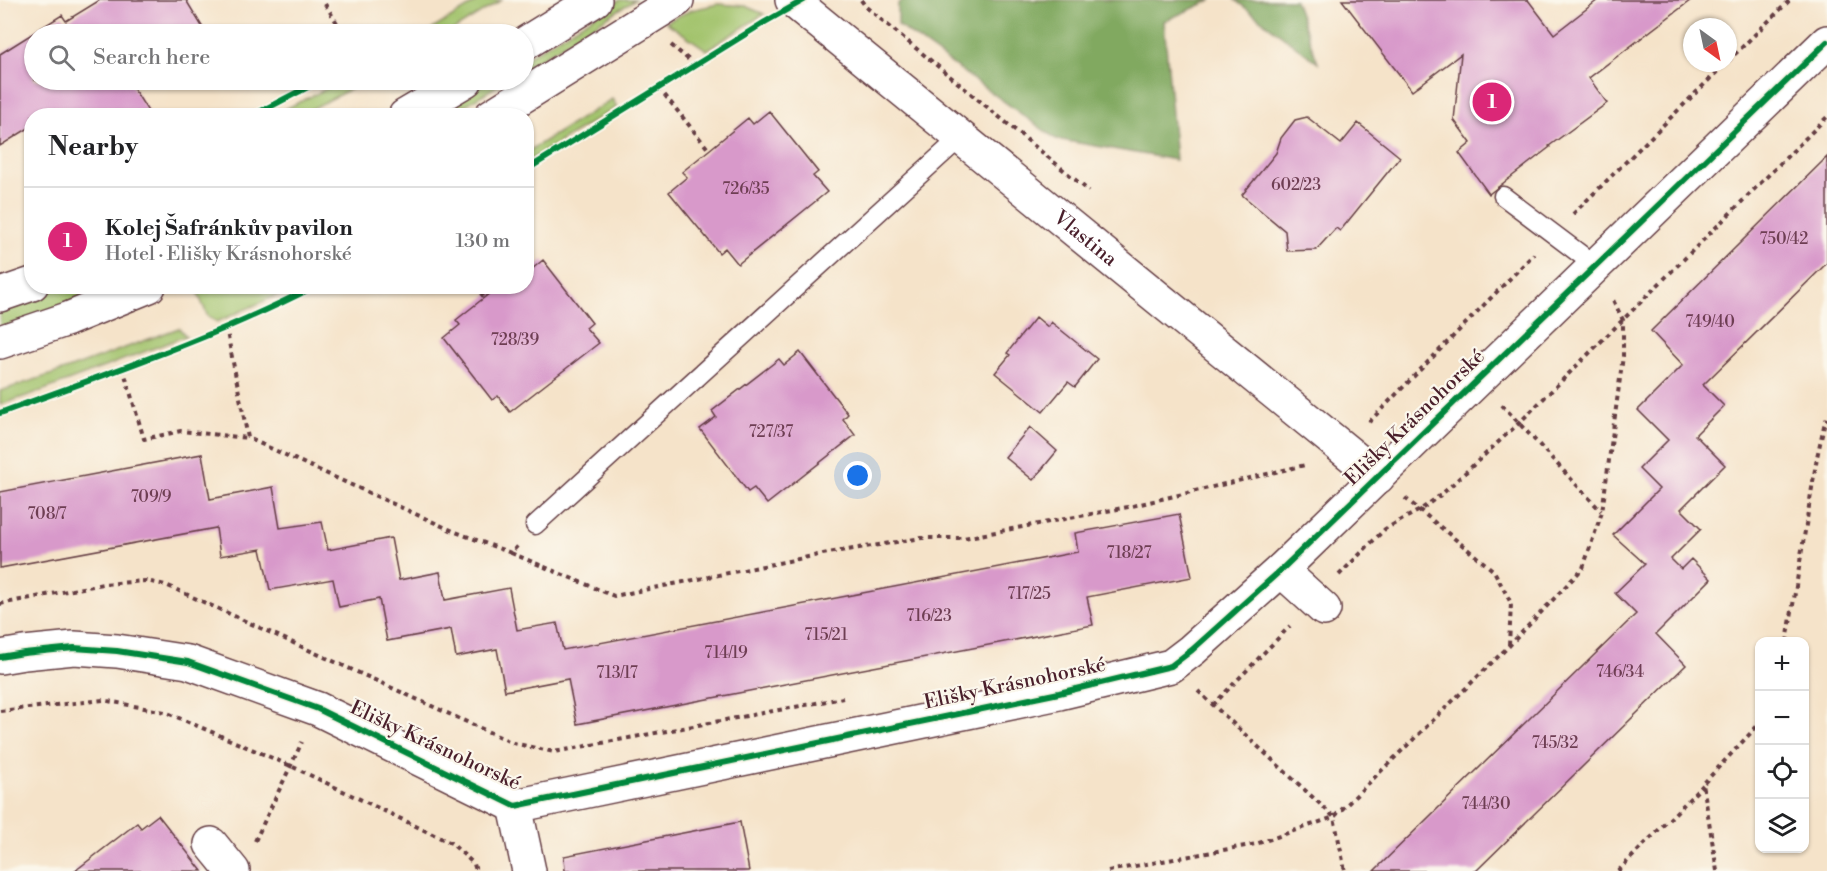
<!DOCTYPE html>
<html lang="en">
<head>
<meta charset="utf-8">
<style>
	body { margin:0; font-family:"Libre Bodoni",serif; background:#f6f6f6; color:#202124 }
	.controls { position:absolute; right:18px; bottom:18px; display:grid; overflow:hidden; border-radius:12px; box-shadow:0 2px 4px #0004 }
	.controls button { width:54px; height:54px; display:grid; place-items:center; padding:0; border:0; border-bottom:2px solid #e0e0e0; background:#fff; color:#202124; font:30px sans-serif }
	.compass { position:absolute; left:1683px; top:18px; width:54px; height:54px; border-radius:50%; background:#fff; box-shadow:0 2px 4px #0004; rotate:147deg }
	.you { position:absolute; left:858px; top:476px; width:21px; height:21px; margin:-15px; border:4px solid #fff; border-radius:50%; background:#1a73e8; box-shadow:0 0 0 9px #1a73e833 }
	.badge { display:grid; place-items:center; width:39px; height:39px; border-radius:50%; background:#db2777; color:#fff; font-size:20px; font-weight:700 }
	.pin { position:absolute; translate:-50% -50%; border:3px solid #fff; box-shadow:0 2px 6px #0006 }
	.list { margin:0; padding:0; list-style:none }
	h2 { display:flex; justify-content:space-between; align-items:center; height:78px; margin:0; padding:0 24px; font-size:26px }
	h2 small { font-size:20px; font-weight:400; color:#757577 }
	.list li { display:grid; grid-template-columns:39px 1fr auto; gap:18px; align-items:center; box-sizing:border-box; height:108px; padding:0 24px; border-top:2px solid #e0e0e0 }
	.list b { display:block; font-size:22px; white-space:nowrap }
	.list p { margin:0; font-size:20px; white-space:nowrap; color:#757577 }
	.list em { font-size:20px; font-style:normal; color:#757577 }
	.icon { flex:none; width:33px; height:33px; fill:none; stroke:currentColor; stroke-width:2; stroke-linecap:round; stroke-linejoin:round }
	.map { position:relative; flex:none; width:1827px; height:871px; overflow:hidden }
	.search { position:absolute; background:#fff; box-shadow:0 2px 4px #0004; left:24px; top:24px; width:510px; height:66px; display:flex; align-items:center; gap:15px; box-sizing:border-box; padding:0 21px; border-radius:33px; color:#757577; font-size:22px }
	.panel { position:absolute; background:#fff; box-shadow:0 2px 4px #0004; left:24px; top:108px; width:510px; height:186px; border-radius:24px }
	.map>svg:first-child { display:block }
	.green { fill:#a2c36c; stroke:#76714c; stroke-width:1.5 }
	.forest { fill:#81a960; stroke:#666446; stroke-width:1.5 }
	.building { fill:#d899ca }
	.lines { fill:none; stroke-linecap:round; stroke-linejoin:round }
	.service-casing { stroke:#643c43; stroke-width:21 }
	.minor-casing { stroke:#643c43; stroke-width:36 }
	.tertiary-casing { stroke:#643c43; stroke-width:36 }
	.path { stroke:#643c43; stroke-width:4; stroke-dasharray:4.5 4.5; stroke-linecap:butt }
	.service { stroke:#fff; stroke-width:18 }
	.minor { stroke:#fff; stroke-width:33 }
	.tertiary { stroke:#fff; stroke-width:33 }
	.cycleway-casing { stroke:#fbf7ec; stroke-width:10 }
	.cycleway { stroke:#00873e; stroke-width:6 }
	.labels { text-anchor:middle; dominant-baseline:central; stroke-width:4.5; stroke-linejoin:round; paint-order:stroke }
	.number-label { font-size:16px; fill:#6e3e53 }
	.street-label { font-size:20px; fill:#4a1f2b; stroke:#fbf7ec }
</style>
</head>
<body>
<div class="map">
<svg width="1827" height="871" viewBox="0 0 1827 871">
	<rect width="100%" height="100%" fill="#fbf7ec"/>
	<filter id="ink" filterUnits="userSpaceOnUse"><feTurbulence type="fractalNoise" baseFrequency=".0167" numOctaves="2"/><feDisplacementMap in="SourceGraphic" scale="12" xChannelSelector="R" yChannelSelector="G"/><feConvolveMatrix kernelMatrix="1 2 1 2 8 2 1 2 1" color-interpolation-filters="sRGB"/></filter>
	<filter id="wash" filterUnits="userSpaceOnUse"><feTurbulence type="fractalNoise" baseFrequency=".008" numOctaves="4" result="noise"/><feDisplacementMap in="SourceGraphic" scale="24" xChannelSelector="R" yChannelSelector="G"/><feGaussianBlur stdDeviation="1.35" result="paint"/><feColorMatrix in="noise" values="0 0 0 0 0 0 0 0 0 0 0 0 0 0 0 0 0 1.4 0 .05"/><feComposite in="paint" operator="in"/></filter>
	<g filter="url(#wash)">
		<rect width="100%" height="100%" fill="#f5e3c9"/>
		<!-- green -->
		<path class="green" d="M480 0H502L447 34H424Z
			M620 0H635L524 69V59Z
			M718 4 745 6 764 14 707 50 666 22 691 10Z
			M344 80H368L300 115H273Z
			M490 80H507L449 115 430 116Z
			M612 99 617 107 527 162V152Z
			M58 287H118L0 328V307Z
			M204 287H257L268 290 275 287H296L217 322 208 317 197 291Z
			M179 328 186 336 44 390 0 405V391L68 369Z"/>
		<!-- forest -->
		<path class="forest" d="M903 0H1212L1164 21 1176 160 1056 139 898 25V4Z
			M1235 0H1295L1318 63Z"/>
		<g id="blocks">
			<!-- building -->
			<path class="building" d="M100 0H186L203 28 192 34H34V80H128L151 116H32V126L0 146V54L62 15 66 21Z
				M1342 0H1528L1554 34 1598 0H1691L1589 78 1607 103 1549 146 1550 147 1489 194 1459 153 1471 143 1454 120 1461 54 1412 91Z
				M769 111 818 172 813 176 827 192 738 264 725 248 719 253 669 192 687 177 682 172 709 150 748 118 753 124Z
				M1307 117 1341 144 1358 123 1400 157 1340 231 1336 228 1316 250 1287 251 1285 231 1242 195 1276 153 1281 138 1295 120Z
				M1827 157V263L1703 385 1724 406 1695 435 1725 465 1681 509 1701 529 1671 559 1681 569 1691 559 1711 579 1656 634 1686 665 1476 871H1374L1636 614 1615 593 1645 564 1613 535 1659 489 1639 469 1668 440 1638 410 1683 365 1651 331Z
				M543 260 592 323 586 328 599 343 510 412 498 396 492 400 444 338 460 325 456 320 499 286H526V274Z
				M1036 317 1048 327 1051 322 1097 359 1075 387 1068 382 1043 412 995 373 1010 355 1007 353Z
				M800 352 848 414 843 419 855 435 767 504 754 488 748 492 700 429 716 417 712 411 779 359 784 365Z
				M1030 427 1057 451 1033 480 1005 457Z
				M202 454 210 499 273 487 280 528 322 522 328 550 391 538 399 580 440 572 445 600 509 588 517 630 557 623 563 650 1078 552 1075 533 1179 514 1192 577 1087 597 1093 625 577 724 568 679 505 691 497 649 456 657 451 629 387 641 379 599 339 607 333 579 270 590 261 549 220 556 216 528 0 568V492Z
				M158 815 202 871H75L137 823 141 828Z
				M740 822 749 871H565L564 856Z"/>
		</g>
	</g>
	<g filter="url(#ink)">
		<use href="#blocks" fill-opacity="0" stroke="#643c43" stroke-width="1.5"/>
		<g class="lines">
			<defs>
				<path id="service" d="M1503 196 1596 266
					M535 525 961 137"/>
				<g id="minor">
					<path id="s1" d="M792 0 1378 477"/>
					<path d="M1281 570 1324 609"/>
					<path d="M0 657 24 653 74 648 117 651 188 662 318 709 515 806 1059 693 1171 666 1192 650 1281 570 1827 42"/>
					<path d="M515 806 529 871"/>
					<path d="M211 844 233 871"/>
				</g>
				<path id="tertiary" d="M524 44 595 0
					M405 116 466 80
					M491 116 677 0
					M0 295 32 284
					M0 342 68 319 149 286"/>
			</defs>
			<!-- service casing -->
			<use href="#service" class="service-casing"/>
			<!-- minor casing -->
			<use href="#minor" class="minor-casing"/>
			<!-- tertiary casing -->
			<use href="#tertiary" class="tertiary-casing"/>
			<!-- path -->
			<path class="path" d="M861 0 866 7 1089 191
				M325 4 344 34
				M671 45 695 65
				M1728 61 1790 0
				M659 88 709 150
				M1573 214 1726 63
				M475 286 485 298
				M226 327 248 438 453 531 511 553 518 545
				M123 368 144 439 181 431 248 438
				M1502 405 1601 511
				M1369 422 1534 254
				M1405 498 1494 571 1511 603 1509 645
				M511 553 614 596 828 553 922 538H964L1128 507 1305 465
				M1339 575 1385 529 1420 510 1442 494 1519 423 1827 117
				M0 604 103 584 146 581 166 585 513 743 554 752 843 698
				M1787 642 1817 457 1824 426 1827 418
				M1198 691 1334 817 1345 871
				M1213 705 1290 626
				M0 711 103 700 165 712 291 766 451 843 474 864 476 871
				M255 841 302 742
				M1108 871 1256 844 1334 817 1509 646 1583 568 1602 512 1623 356V320L1613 300
				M1618 871 1703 785
				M1717 871 1703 784 1760 723"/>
			<!-- service -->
			<use href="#service" class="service"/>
			<!-- minor -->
			<use href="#minor" class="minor"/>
			<!-- tertiary -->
			<use href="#tertiary" class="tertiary"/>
			<defs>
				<path id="cycleway" d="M252 116 321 80
					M526 170 765 22 804 0
					M0 413C106 374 214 338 315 286
					M0 657 24 653 74 648 117 651 188 662 318 709 515 806 1059 693 1171 666 1192 650 1281 570 1827 42"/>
			</defs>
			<!-- cycleway casing -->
			<use href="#cycleway" class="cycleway-casing"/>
			<!-- cycleway -->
			<use href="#cycleway" class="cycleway"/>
		</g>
	</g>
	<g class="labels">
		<!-- number labels -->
		<g class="number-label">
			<text x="1296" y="185">602/23</text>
			<text x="746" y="189">726/35</text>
			<text x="1784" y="239">750/42</text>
			<text x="1710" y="322">749/40</text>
			<text x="515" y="340">728/39</text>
			<text x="771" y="432">727/37</text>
			<text x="151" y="497">709/9</text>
			<text x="47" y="514">708/7</text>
			<text x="1129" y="553">718/27</text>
			<text x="1029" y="594">717/25</text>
			<text x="929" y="616">716/23</text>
			<text x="826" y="635">715/21</text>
			<text x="726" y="653">714/19</text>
			<text x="1620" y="672">746/34</text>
			<text x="617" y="673">713/17</text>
			<text x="1555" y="743">745/32</text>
			<text x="1486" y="804">744/30</text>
		</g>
		<!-- street labels -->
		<g class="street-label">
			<text stroke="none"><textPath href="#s1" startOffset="378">Vlastina</textPath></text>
			<text transform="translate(1415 418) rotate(-44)">Elišky Krásnohorské</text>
			<text transform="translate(1015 684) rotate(-12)">Elišky Krásnohorské</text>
			<text transform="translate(435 746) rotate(25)">Elišky Krásnohorské</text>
		</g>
	</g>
</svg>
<div class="controls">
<button>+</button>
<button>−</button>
<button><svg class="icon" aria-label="locate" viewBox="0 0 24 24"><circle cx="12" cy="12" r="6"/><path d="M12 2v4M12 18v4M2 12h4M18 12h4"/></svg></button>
<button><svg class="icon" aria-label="layers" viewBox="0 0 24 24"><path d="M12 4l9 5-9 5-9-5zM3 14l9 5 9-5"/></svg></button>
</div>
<svg class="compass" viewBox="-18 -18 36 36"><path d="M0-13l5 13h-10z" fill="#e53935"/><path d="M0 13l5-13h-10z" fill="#757577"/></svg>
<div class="you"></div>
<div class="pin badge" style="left:1492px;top:102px">1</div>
<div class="search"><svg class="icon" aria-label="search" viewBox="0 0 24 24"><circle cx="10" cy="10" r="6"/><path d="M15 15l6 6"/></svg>Search here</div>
<section class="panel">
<h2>Nearby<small></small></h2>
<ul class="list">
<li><span class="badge">1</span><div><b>Kolej Šafránkův pavilon</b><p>Hotel · Elišky Krásnohorské</p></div><em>130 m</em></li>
</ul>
</section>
</div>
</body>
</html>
